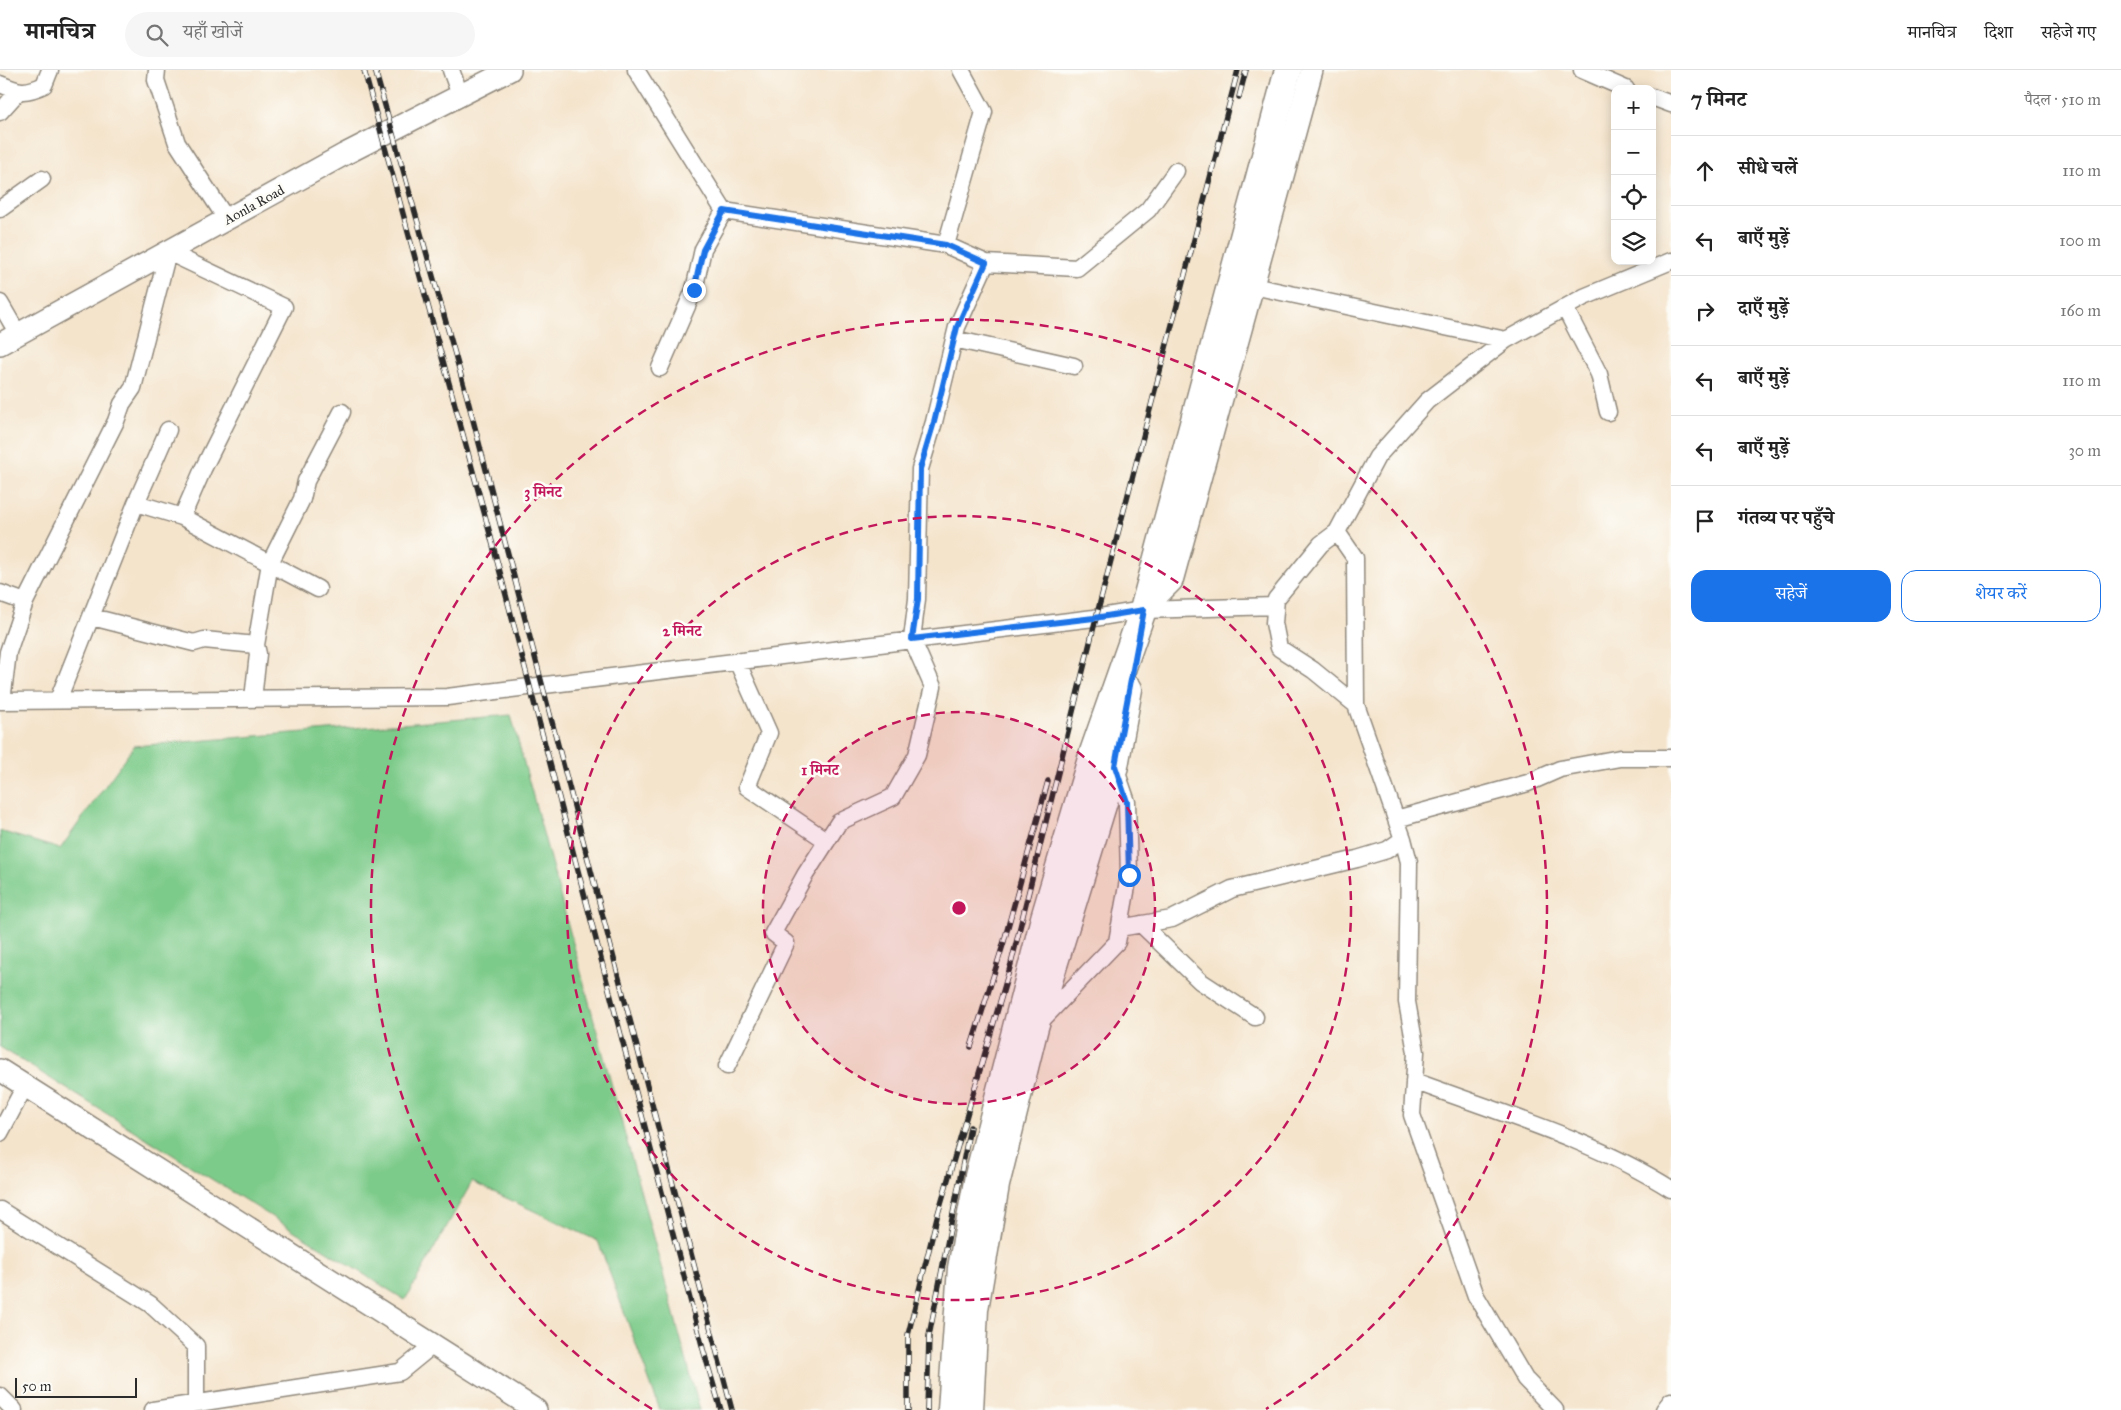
<!DOCTYPE html>
<html lang="hi">
<head>
<meta charset="utf-8">
<style>
	body { margin:0; font-family:"IM FELL Great Primer","Noto Serif Devanagari",serif; background:#f6f6f6; color:#222 }
	.controls { position:absolute; right:15px; top:15px; display:grid; overflow:hidden; border-radius:10px; box-shadow:0 2px 12px #0003 }
	.controls button { width:45px; height:45px; display:grid; place-items:center; padding:0; border:0; border-bottom:1px solid #e0e0e0; background:#fff; color:#222; font:25px sans-serif }
	.scale { position:absolute; left:15px; bottom:12px; width:122px; box-sizing:border-box; padding-left:5px; border:2px solid #2b2b2b; border-top:0; font-size:14px; line-height:18px; white-space:nowrap; color:#2b2b2b; -webkit-text-stroke:4px #fdfcf7; paint-order:stroke }
	.stop { position:absolute; width:15px; height:15px; margin:-11px; border:4px solid #1a73e8; border-radius:50%; background:#fff }
	.stop.end { background:#1a73e8; border-color:#fff; box-shadow:0 1px 5px #0008 }
	.list { margin:0; padding:0; list-style:none }
	h2 { display:flex; justify-content:space-between; align-items:center; height:65px; margin:0; padding:0 20px; font-size:21px }
	h2 small { font-size:16px; font-weight:400; color:#767676 }
	.list li { display:grid; grid-template-columns:32px 1fr auto; gap:15px; align-items:center; box-sizing:border-box; height:70px; padding:0 20px; border-top:1px solid #e0e0e0 }
	.list b { display:block; font-size:19px; white-space:nowrap }
	.list em { font-size:16px; font-style:normal; color:#767676 }
	.actions { display:flex; gap:10px; padding:15px 20px }
	.actions a { flex:1; padding:11px 0; border:1px solid #1a73e8; border-radius:15px; text-align:center; font-size:18px; color:#1a73e8 }
	.actions .main { background:#1a73e8; color:#fff }
	.icon { flex:none; width:28px; height:28px; fill:none; stroke:currentColor; stroke-width:2; stroke-linecap:round; stroke-linejoin:round }
	.map { position:relative; flex:none; width:1671px; height:1340px; overflow:hidden }
	header { display:flex; align-items:center; gap:30px; box-sizing:border-box; height:70px; padding:0 25px; background:#fff; border-bottom:1px solid #e0e0e0 }
	header strong { font-size:24px }
	nav { display:flex; gap:28px; margin-inline-start:auto; font-size:18px }
	.search { width:350px; height:45px; background:#f6f6f6; display:flex; align-items:center; gap:12px; box-sizing:border-box; padding:0 18px; border-radius:28px; color:#767676; font-size:19px }
	main { display:flex }
	aside { flex:1; background:#fff }
	.map>svg:first-child { display:block }
	.green { fill:#7dcb8a; stroke:#547b5a }
	.lines { fill:none; stroke-linecap:round; stroke-linejoin:round }
	.minor-casing { stroke:#90887c; stroke-width:19 }
	.tertiary-casing { stroke:#90887c; stroke-width:24 }
	.primary-casing { stroke:#90887c; stroke-width:29 }
	.minor { stroke:#fff; stroke-width:16 }
	.tertiary { stroke:#fff; stroke-width:21 }
	.primary { stroke:#fff; stroke-width:26 }
	.rail-casing { stroke:#2b2b2b; stroke-width:5.5 }
	.rail { stroke:#fdfcf7; stroke-width:4; stroke-dasharray:11; stroke-linecap:butt }
	.route { stroke:#1a73e8; stroke-width:6 }
	.ring { fill:none; stroke:#c2185b; stroke-width:2.5; stroke-dasharray:9 6 }
	.labels { text-anchor:middle; dominant-baseline:central; stroke-width:5; stroke-linejoin:round; paint-order:stroke }
	.street-label { font-size:14px; fill:#2b2b2b; stroke:#fdfcf7 }
	.centre { fill:#c2185b; stroke:#fdfcf7; stroke-width:2.5 }
	.ring-label { font-size:15px; text-anchor:middle; font-weight:bold; fill:#c2185b; stroke:#fdfcf7; stroke-width:5; stroke-linejoin:round; paint-order:stroke }
</style>
</head>
<body>
<header>
<strong>मानचित्र</strong>
<div class="search"><svg class="icon" aria-label="search" viewBox="0 0 24 24"><circle cx="10" cy="10" r="6"/><path d="M15 15l6 6"/></svg>यहाँ खोजें</div>
<nav><a>मानचित्र</a><a>दिशा</a><a>सहेजे गए</a></nav>
</header>
<main>
<div class="map">
<svg width="1671" height="1340" viewBox="0 0 1671 1340">
	<rect width="100%" height="100%" fill="#fdfcf7"/>
	<filter id="ink" filterUnits="userSpaceOnUse"><feTurbulence type="fractalNoise" baseFrequency=".02" numOctaves="2"/><feDisplacementMap in="SourceGraphic" scale="10" xChannelSelector="R" yChannelSelector="G"/><feConvolveMatrix kernelMatrix="1 2 1 2 8 2 1 2 1" color-interpolation-filters="sRGB"/></filter>
	<filter id="wash" filterUnits="userSpaceOnUse"><feTurbulence type="fractalNoise" baseFrequency=".0096" numOctaves="4" result="noise"/><feDisplacementMap in="SourceGraphic" scale="20" xChannelSelector="R" yChannelSelector="G"/><feGaussianBlur stdDeviation="1.12" result="paint"/><feColorMatrix in="noise" values="0 0 0 0 0 0 0 0 0 0 0 0 0 0 0 0 0 1.4 0 .05"/><feComposite in="paint" operator="in"/></filter>
	<g filter="url(#wash)">
		<rect width="100%" height="100%" fill="#f4e4cc"/>
		<!-- green -->
		<path class="green" d="M511 645 700 1340H660L598 1171 472 1112 405 1230 0 977V761L60 779 134 676Z"/>
	</g>
	<g filter="url(#ink)">
		<g class="lines">
			<defs>
				<path id="minor" d="M157 0 156 10 177 73 227 150
					M451 0 460 25
					M636 0 724 141 946 175 986 193 1077 198 1148 140 1176 101
					M1582 0 1626 19
					M0 14C19 22 25 24 44 15L50 0
					M1652 27 1671 34
					M0 42 18 22
					M0 139 42 109
					M946 175 984 42 961 0
					M1253 216 1506 270
					M0 233 18 264
					M1565 238 1599 304 1608 342
					M954 269 1074 296
					M660 298 694 220 703 179 724 141
					M136 433 182 447 318 519
					M1337 462 1355 488 1356 635
					M0 523 25 532
					M92 547 194 573 204 570 256 575
					M737 591 769 663 747 717 827 771
					M253 629 258 584 256 575 270 493 302 429 306 411 342 342
					M58 630 136 433 168 360
					M0 631 447 627 1094 548 1143 540 1275 536
					M2 631 8 582 25 532 116 351 122 334 133 318 168 182 284 237 203 399 182 447
					M1396 749 1528 713 1560 699 1620 688H1671
					M1141 854 1200 911 1255 947
					M1119 858 1172 849 1232 819 1357 789 1387 780 1403 769
					M1040 952 1117 872 1129 805 1127 732 1115 697
					M727 996 786 873 773 863 805 805 839 752 893 727 917 685 933 617 912 569 917 529 920 399 934 352 957 257 986 193
					M1414 1011C1500 1043 1594 1070 1671 1119
					M0 1063 25 1016
					M0 1140 150 1234 196 1276V1333
					M0 1326 14 1340
					M153 1340 400 1302 433 1275
					M1555 1340 1525 1309 1476 1226 1412 1045 1416 982 1407 932 1409 792 1403 769 1356 635 1313 600 1279 578 1274 553 1276 529 1321 474 1337 462 1377 387 1427 331 1506 270 1584 227 1671 191
					M1664 1340 1671 1331"/>
				<path id="tertiary" d="M0 274 345 84 510 0
					M1143 540 1172 511 1312 0
					M0 1000 536 1340"/>
				<path id="primary" d="M951 1340 961 1198 978 1106 1044 848 1093 682 1143 540 1288 0
					M970 1340 975 1239 996 1115 1035 957 1115 696 1129 619"/>
			</defs>
			<!-- minor casing -->
			<use href="#minor" class="minor-casing"/>
			<!-- tertiary casing -->
			<use href="#tertiary" class="tertiary-casing"/>
			<!-- primary casing -->
			<use href="#primary" class="primary-casing"/>
			<!-- minor -->
			<use href="#minor" class="minor"/>
			<!-- tertiary -->
			<use href="#tertiary" class="tertiary"/>
			<!-- primary -->
			<use href="#primary" class="primary"/>
			<defs>
				<path id="rail" d="M364 0 490 464 703 1279 721 1340
					M375 0 467 327 732 1340
					M1239 27 1246 0
					M971 977 1003 875 1048 711
					M908 1340V1265L937 1147 1011 894 1096 548 1238 0
					M927 1340 929 1266 970 1057"/>
			</defs>
			<!-- rail casing -->
			<use href="#rail" class="rail-casing"/>
			<!-- rail -->
			<use href="#rail" class="rail"/>
		</g>
	</g>
	<g class="lines" filter="url(#ink)">
		<!-- route -->
		<path class="route" d="M694 220 703 180 724 141 946 175 986 193 957 257 934 352 920 399 918 529 912 569 1094 548 1144 540 1115 696 1127 732 1129 805"/>
	</g>
	<!-- distance rings -->
	<circle cx="959" cy="838" r="196" fill="#c2185b" fill-opacity=".12"/>
	<g class="ring">
		<circle cx="959" cy="838" r="196"/>
		<circle cx="959" cy="838" r="392"/>
		<path d="M652 1339A588 588 0 1 1 1266 1339"/>
	</g>
	<g class="labels">
		<!-- street labels -->
		<g class="street-label">
			<text transform="translate(254 135) rotate(-29)">Aonla Road</text>
		</g>
	</g>
	<circle cx="959" cy="838" r="8" class="centre"/>
	<g class="ring-label">
		<text x="543" y="427">3 मिनट</text>
		<text x="682" y="566">2 मिनट</text>
		<text x="820" y="705">1 मिनट</text>
	</g>
</svg>
<div class="controls">
<button>+</button>
<button>−</button>
<button><svg class="icon" aria-label="locate" viewBox="0 0 24 24"><circle cx="12" cy="12" r="6"/><path d="M12 2v4M12 18v4M2 12h4M18 12h4"/></svg></button>
<button><svg class="icon" aria-label="layers" viewBox="0 0 24 24"><path d="M12 4l9 5-9 5-9-5zM3 14l9 5 9-5"/></svg></button>
</div>
<div class="scale">50 m</div>
<div class="stop" style="left:1129px;top:805px"></div>
<div class="stop end" style="left:694px;top:220px"></div>
</div>
<aside>
<h2>7 मिनट<small>पैदल · 510 m</small></h2>
<ul class="list">
<li><svg class="icon" aria-label="ahead" viewBox="0 0 24 24"><path d="M12 20V5M6 11l6-6 6 6"/></svg><div><b>सीधे चलें</b></div><em>110 m</em></li>
<li><svg class="icon" aria-label="left" viewBox="0 0 24 24"><path d="M17 20v-9H6M10 6l-5 5 5 5"/></svg><div><b>बाएँ मुड़ें</b></div><em>100 m</em></li>
<li><svg class="icon" aria-label="right" viewBox="0 0 24 24"><path d="M7 20v-9h11M14 6l5 5-5 5"/></svg><div><b>दाएँ मुड़ें</b></div><em>160 m</em></li>
<li><svg class="icon" aria-label="left" viewBox="0 0 24 24"><path d="M17 20v-9H6M10 6l-5 5 5 5"/></svg><div><b>बाएँ मुड़ें</b></div><em>110 m</em></li>
<li><svg class="icon" aria-label="left" viewBox="0 0 24 24"><path d="M17 20v-9H6M10 6l-5 5 5 5"/></svg><div><b>बाएँ मुड़ें</b></div><em>30 m</em></li>
<li><svg class="icon" aria-label="arrive" viewBox="0 0 24 24"><path d="M6 21V4h12l-3 4 3 4H6"/></svg><div><b>गंतव्य पर पहुँचे</b></div></li>
</ul>
<div class="actions"><a class="main">सहेजें</a><a>शेयर करें</a></div>
</aside>
</main>
</body>
</html>
